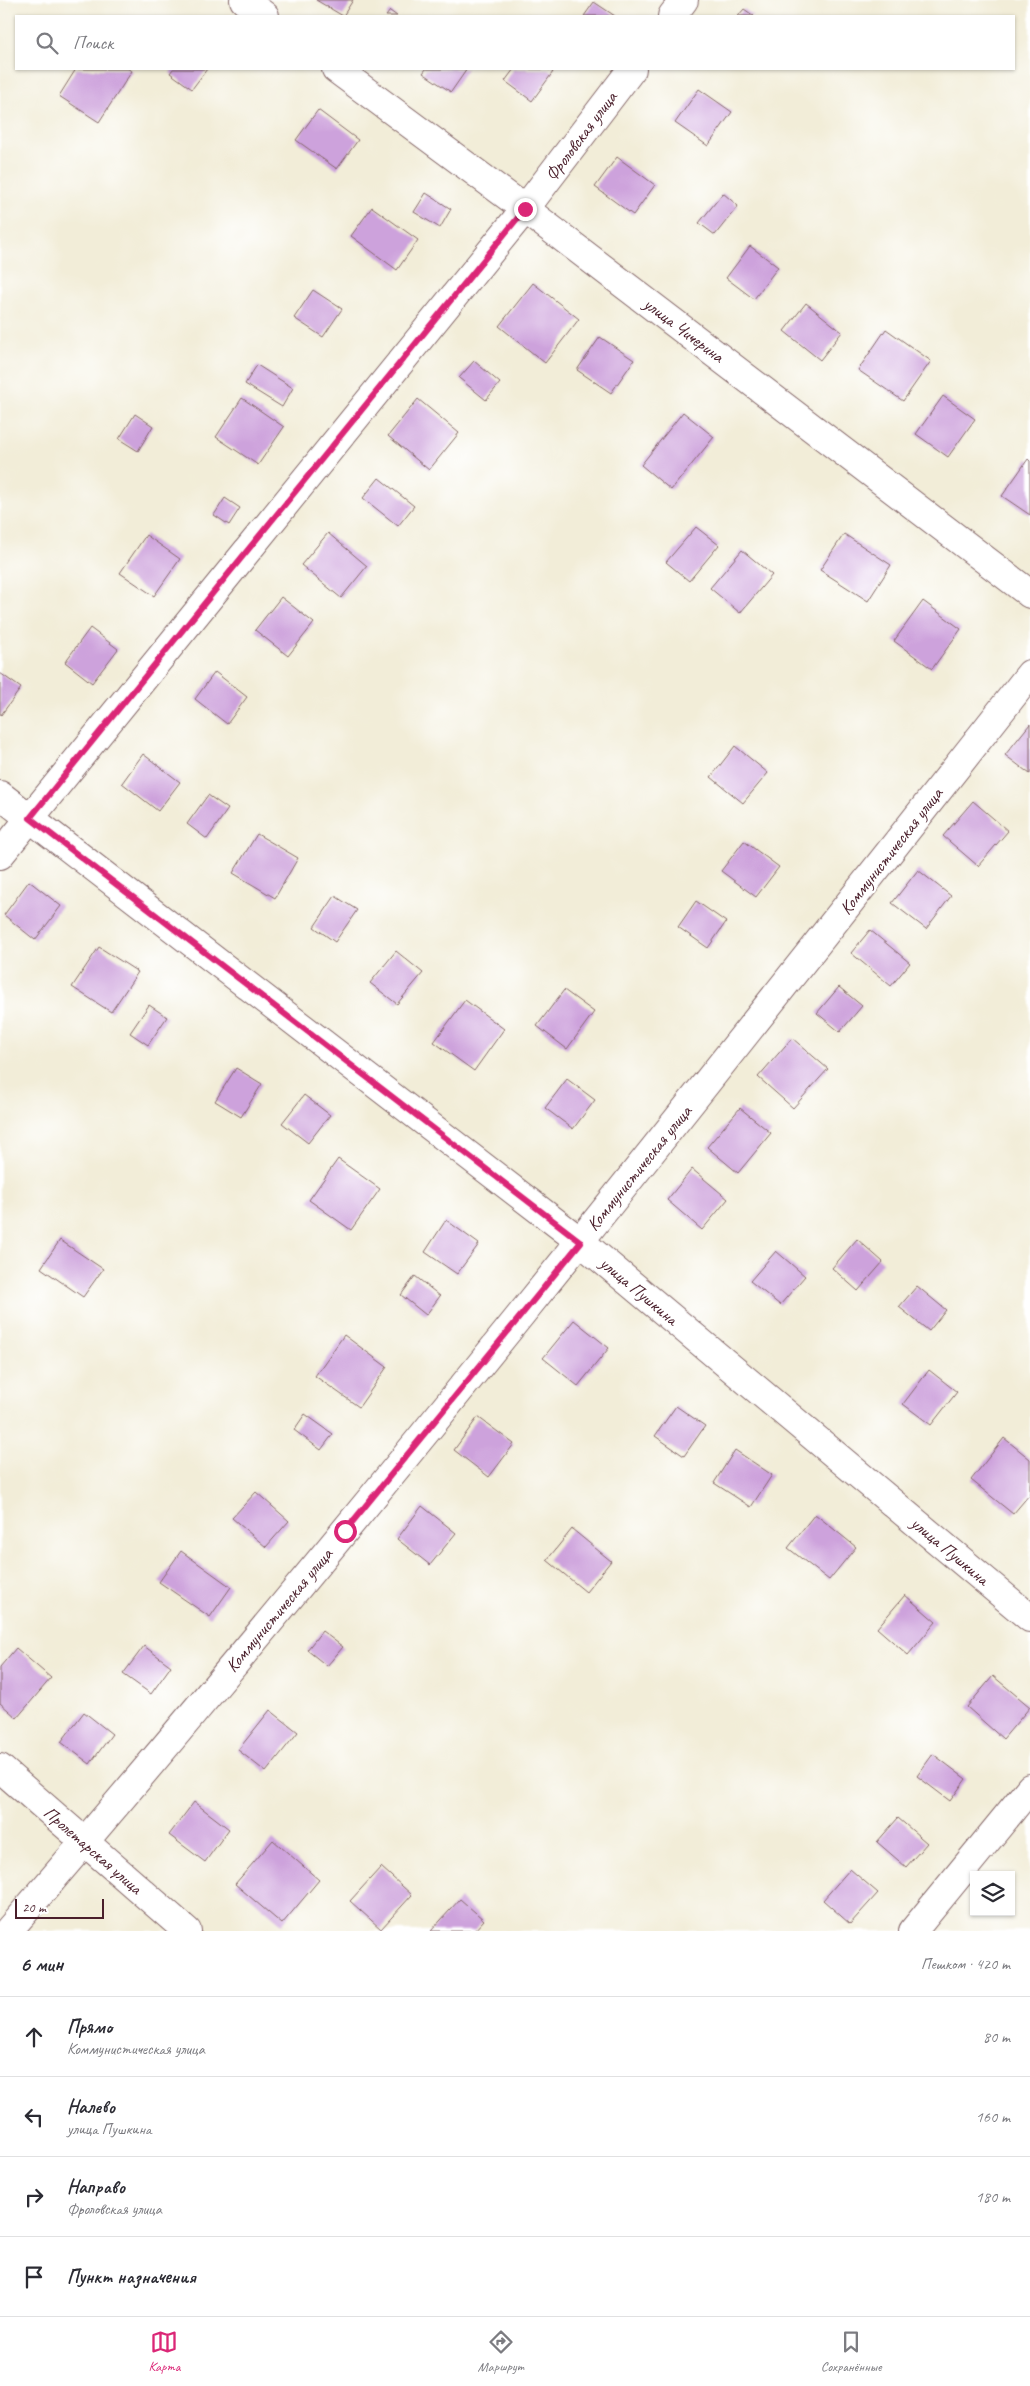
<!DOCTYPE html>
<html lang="ru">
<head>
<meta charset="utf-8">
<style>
	body { margin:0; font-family:Caveat,sans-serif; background:#f2f2f3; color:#2b2b33 }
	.controls { position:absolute; right:15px; bottom:15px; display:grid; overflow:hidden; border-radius:0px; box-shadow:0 1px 4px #0004 }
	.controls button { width:45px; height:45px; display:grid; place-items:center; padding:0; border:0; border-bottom:1px solid #e1e1e2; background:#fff; color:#2b2b33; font:25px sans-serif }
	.scale { position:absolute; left:15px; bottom:12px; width:89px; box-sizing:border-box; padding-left:5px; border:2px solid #4a1f2b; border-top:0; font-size:14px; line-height:18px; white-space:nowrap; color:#4a1f2b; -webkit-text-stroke:4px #fff; paint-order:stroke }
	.stop { position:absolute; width:15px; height:15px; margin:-11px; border:4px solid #db2777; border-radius:50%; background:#fff }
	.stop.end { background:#db2777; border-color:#fff; box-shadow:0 1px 5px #0008 }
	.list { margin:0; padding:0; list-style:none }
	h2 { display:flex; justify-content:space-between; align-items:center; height:65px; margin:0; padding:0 20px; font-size:21px }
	h2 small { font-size:16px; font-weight:400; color:#7c7c81 }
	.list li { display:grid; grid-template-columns:32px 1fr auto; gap:15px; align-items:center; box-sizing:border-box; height:80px; padding:0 20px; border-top:1px solid #e1e1e2 }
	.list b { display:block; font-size:19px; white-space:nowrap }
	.list p { margin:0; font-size:16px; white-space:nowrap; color:#7c7c81 }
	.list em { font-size:16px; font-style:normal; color:#7c7c81 }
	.icon { flex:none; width:28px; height:28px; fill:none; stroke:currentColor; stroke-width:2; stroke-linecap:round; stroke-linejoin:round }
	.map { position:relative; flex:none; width:1030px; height:1931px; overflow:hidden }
	.search { position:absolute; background:#fff; box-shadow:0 1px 4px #0004; left:15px; right:15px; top:15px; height:55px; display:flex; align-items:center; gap:12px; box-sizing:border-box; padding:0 18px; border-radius:0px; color:#7c7c81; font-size:19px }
	.sheet { height:385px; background:#fff }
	nav { display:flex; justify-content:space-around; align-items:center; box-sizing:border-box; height:70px; border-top:1px solid #e1e1e2; background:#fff; font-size:14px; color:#7c7c81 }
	nav a { display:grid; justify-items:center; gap:2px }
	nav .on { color:#db2777 }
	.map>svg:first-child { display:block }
	.building { fill:#cda2dc }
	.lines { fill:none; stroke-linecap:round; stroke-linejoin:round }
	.minor-casing { stroke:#856768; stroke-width:30 }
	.minor { stroke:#fff; stroke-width:28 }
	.route { stroke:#db2777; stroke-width:6 }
	.labels { text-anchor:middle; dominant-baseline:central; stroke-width:4.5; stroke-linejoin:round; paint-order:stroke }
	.street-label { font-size:18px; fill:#4a1f2b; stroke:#fff }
</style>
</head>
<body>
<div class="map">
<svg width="1030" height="1931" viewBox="0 0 1030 1931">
	<rect width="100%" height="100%" fill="#fff"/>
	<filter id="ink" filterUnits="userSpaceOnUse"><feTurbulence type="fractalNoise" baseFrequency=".02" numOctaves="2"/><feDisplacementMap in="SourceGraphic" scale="10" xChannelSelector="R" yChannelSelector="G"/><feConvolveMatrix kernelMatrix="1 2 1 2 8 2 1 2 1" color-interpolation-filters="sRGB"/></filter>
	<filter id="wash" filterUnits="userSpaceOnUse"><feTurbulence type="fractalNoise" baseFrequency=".0096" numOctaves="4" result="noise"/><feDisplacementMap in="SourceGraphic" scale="20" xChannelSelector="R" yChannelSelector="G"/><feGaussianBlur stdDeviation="1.12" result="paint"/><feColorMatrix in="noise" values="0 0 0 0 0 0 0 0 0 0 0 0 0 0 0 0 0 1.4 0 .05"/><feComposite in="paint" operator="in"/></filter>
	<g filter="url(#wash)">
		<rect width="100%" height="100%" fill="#f2edd8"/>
		<g id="blocks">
			<!-- building -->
			<path class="building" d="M316 0H353L343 16Z
				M594 2 615 16H584Z
				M744 9 754 16H738Z
				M390 11 397 16H386Z
				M76 69H128L132 71 99 122 59 96Z
				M173 69H207L192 89 170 73Z
				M426 69H467L451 92 423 73Z
				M514 69H548L553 72 532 101 505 81Z
				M699 89 732 112 708 146 675 123Z
				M318 110 358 140 337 169 296 140Z
				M617 157 655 185 633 215 595 187Z
				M426 193 451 209 440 228 414 212Z
				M723 193 738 206 715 235 699 223Z
				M372 207 418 240 397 270 351 236Z
				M750 246 778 267 754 299 726 278Z
				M533 283 579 319 545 363 499 326Z
				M313 290 342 309 323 337 294 318Z
				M806 303 842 332 820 360 784 331Z
				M886 329 931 361 903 401 858 370Z
				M600 337 634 360 611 393 577 370Z
				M474 361 500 383 486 400 459 378Z
				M257 365 293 388 282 407 245 384Z
				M943 396 975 419 948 457 916 434Z
				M242 398 284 427 258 465 216 437Z
				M418 399 459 433 429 470 388 436Z
				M683 412 714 437 671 490 641 465Z
				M135 414 153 426 138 451 119 439Z
				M1028 459 1030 461V515L1002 496Z
				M379 478 414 506 398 526 363 498Z
				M225 498 240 508 229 525 214 515Z
				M696 527 719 545 689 581 666 562Z
				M328 533 367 566 341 598 301 565Z
				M844 534 891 565 868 601 820 570Z
				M146 535 180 559 154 596 120 573Z
				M742 550 772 575 740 613 710 588Z
				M281 597 314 623 288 656 255 630Z
				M923 601 961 629 932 669 894 641Z
				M90 628 118 649 92 683 65 662Z
				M215 672 247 697 227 724 195 699Z
				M0 673 21 688 1 715 0 713Z
				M1030 724V774L1005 755Z
				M735 746 768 773 743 803 711 777Z
				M143 754 180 782 158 811 122 783Z
				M208 795 228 809 207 839 187 824Z
				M973 801 1008 831 978 866 943 836Z
				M257 834 298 858 275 898 233 873Z
				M744 841 779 867 756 897 721 871Z
				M918 870 951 896 926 929 892 903Z
				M29 881 61 906 35 940 4 915Z
				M335 896 357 910 335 942 314 927Z
				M696 901 726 922 708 948 678 927Z
				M870 930 910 963 891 986 851 953Z
				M99 947 138 972 111 1012 72 987Z
				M396 951 423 973 397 1004 370 983Z
				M839 987 862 1006 840 1032 817 1013Z
				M564 990 594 1012 567 1049 537 1026Z
				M465 1000 504 1029 474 1071 434 1042Z
				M149 1005 167 1017 148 1045 130 1033Z
				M792 1038 828 1069 793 1108 758 1077Z
				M236 1068 262 1084 241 1117 215 1101Z
				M567 1079 595 1100 573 1129 545 1108Z
				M304 1095 330 1115 308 1143 282 1123Z
				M740 1108 771 1133 738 1173 707 1147Z
				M338 1159 380 1189 351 1230 309 1200Z
				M692 1169 728 1199 702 1230 667 1200Z
				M446 1220 479 1244 457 1274 425 1252Z
				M857 1239 883 1262 858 1291 832 1268Z
				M60 1240 103 1269 83 1297 41 1268Z
				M776 1251 805 1276 780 1305 750 1281Z
				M415 1276 440 1296 426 1315 401 1295Z
				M917 1286 946 1310 929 1331 899 1307Z
				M574 1320 609 1348 578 1386 543 1358Z
				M344 1335 387 1367 359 1407 315 1376Z
				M929 1370 957 1392 931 1425 903 1404Z
				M676 1406 705 1426 684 1456 655 1436Z
				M305 1414 333 1434 321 1450 294 1430Z
				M478 1417 514 1444 489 1477 454 1450Z
				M1004 1438 1030 1459V1494L1013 1514 971 1480Z
				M735 1450 772 1475 751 1507 714 1483Z
				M256 1492 289 1521 266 1547 232 1518Z
				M422 1506 456 1533 430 1565 397 1539Z
				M815 1514 856 1547 829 1580 788 1548Z
				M572 1529 611 1561 586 1592 547 1560Z
				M181 1551 231 1587 210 1617 159 1582Z
				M905 1595 936 1622 908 1655 877 1628Z
				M322 1631 343 1647 327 1666 307 1650Z
				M144 1646 171 1666 151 1694 123 1674Z
				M16 1648 51 1678 17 1718 0 1703V1667Z
				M993 1676 1030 1707 1003 1739 967 1707Z
				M270 1710 298 1732 266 1772 238 1750Z
				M84 1712 112 1734 90 1764 61 1742Z
				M933 1754 966 1779 950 1801 917 1776Z
				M194 1802 229 1829 205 1862 169 1835Z
				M898 1818 927 1843 906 1867 877 1842Z
				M273 1840 319 1880 282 1924 235 1884Z
				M381 1867 412 1895 381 1929 350 1901Z
				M850 1869 878 1893 850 1924 823 1900Z
				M460 1899 484 1920 474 1931H431Z"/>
		</g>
	</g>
	<g filter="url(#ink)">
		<use href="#blocks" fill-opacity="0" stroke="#856768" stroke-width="1"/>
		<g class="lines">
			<defs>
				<path id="minor" d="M244 0 265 16
					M672 16 684 0
					M336 69 525 209 1030 594
					M0 795 581 1242 1030 1618
					M0 855 525 209 632 69
					M0 1768 187 1931
					M8 1931C361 1522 696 1098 1030 674
					M913 1931 1030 1788"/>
			</defs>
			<!-- minor casing -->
			<use href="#minor" class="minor-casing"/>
			<!-- minor -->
			<use href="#minor" class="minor"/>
		</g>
	</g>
	<g class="lines" filter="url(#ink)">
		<!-- route -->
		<path class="route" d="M345 1531 581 1242 30 818 525 209"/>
	</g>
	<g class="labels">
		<!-- street labels -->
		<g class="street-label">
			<text transform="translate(581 136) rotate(-53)">Фроловская улица</text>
			<text transform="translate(684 330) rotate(37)">улица Чичерина</text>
			<text transform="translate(891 851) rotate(-52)">Коммунистическая улица</text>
			<text transform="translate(639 1168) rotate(-51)">Коммунистическая улица</text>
			<text transform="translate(639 1291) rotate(40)">улица Пушкина</text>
			<text transform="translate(950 1551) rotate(40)">улица Пушкина</text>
			<text transform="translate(279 1610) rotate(-50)">Коммунистическая улица</text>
			<text transform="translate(93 1850) rotate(41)">Пролетарская улица</text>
		</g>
	</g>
</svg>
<div class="controls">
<button><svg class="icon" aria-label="layers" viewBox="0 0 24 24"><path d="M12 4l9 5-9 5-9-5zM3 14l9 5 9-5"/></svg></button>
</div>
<div class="scale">20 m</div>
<div class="stop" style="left:345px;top:1531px"></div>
<div class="stop end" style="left:525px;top:209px"></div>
<div class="search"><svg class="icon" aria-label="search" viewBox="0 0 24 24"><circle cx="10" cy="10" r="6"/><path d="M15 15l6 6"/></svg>Поиск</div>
</div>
<section class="sheet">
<h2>6 мин<small>Пешком · 420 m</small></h2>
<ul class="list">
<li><svg class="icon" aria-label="ahead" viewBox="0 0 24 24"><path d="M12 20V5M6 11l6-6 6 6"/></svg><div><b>Прямо</b><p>Коммунистическая улица</p></div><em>80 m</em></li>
<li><svg class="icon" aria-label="left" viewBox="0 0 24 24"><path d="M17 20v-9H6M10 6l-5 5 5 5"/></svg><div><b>Налево</b><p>улица Пушкина</p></div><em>160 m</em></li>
<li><svg class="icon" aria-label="right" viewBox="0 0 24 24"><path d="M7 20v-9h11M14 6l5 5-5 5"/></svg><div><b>Направо</b><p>Фроловская улица</p></div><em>180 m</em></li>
<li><svg class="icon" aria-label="arrive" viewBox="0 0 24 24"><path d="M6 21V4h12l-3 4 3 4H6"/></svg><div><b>Пункт назначения</b></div></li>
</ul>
</section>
<nav>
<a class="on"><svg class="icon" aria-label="map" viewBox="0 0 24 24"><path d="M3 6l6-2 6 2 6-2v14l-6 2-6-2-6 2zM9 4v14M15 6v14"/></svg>Карта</a>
<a><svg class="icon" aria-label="directions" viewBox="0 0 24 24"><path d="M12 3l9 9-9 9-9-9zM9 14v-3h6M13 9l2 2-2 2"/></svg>Маршрут</a>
<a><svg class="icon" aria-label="saved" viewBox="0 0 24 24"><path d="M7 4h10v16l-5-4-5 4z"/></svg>Сохранённые</a>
</nav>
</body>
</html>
